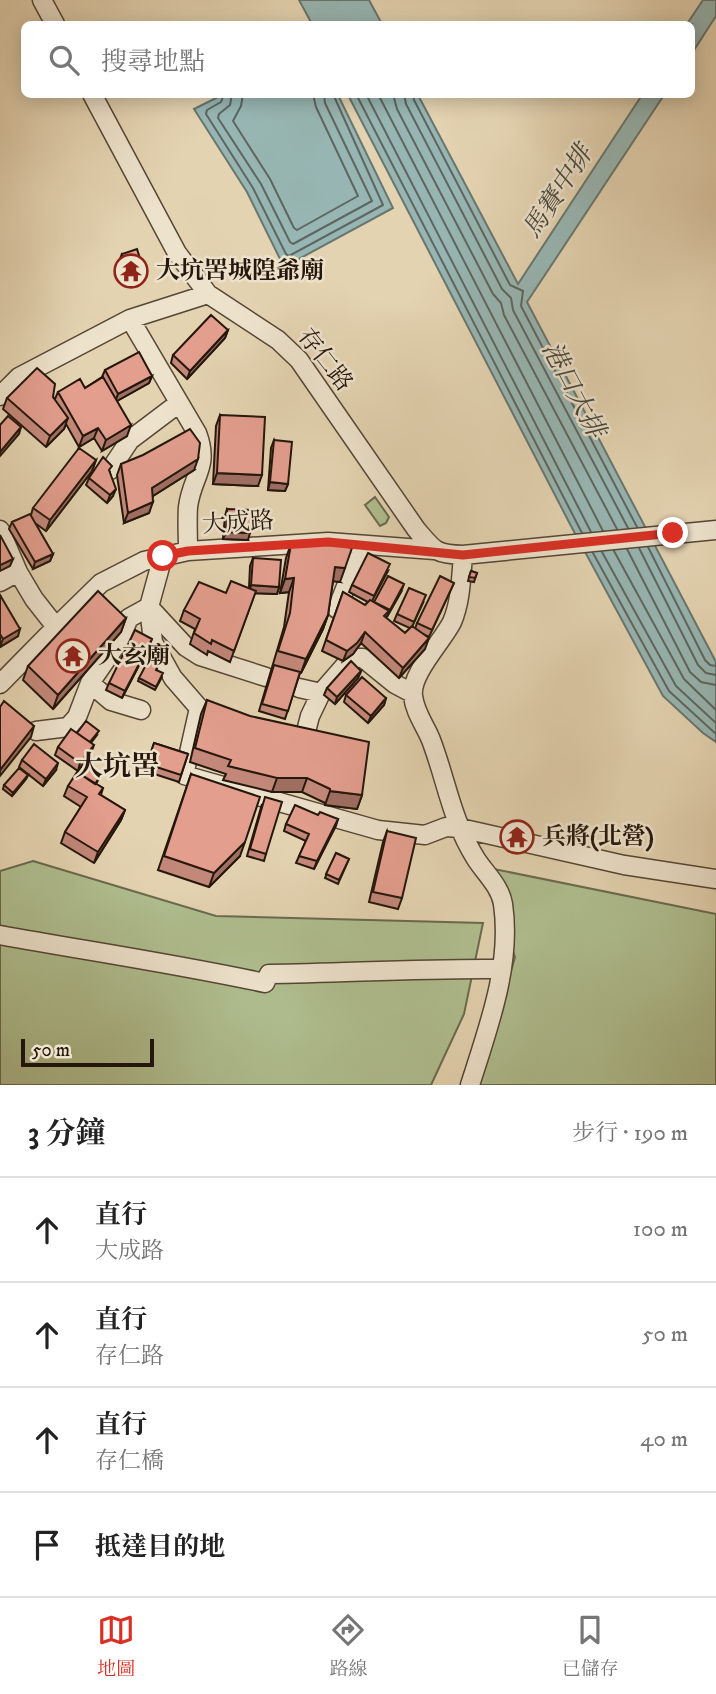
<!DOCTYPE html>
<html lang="zh-TW">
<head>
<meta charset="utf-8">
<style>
	body { margin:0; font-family:"IM FELL DW Pica","Noto Serif TC",serif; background:#f6f6f6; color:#222 }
	.scale { position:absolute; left:21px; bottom:18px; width:133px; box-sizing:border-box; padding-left:7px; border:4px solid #25170c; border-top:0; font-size:19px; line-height:24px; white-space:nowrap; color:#25170c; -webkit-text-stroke:5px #ede2cc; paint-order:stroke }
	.stop { position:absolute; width:21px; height:21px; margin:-16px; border:5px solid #d93025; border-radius:50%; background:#fff }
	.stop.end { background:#d93025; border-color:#fff; box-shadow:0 2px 7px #0008 }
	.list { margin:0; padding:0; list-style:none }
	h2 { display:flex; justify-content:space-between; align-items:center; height:91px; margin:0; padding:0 28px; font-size:30px }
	h2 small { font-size:23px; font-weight:400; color:#767676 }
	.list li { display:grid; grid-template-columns:46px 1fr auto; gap:21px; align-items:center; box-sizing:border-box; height:105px; padding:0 28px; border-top:2px solid #e0e0e0 }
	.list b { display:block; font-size:26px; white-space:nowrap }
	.list p { margin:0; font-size:23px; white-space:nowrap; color:#767676 }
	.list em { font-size:23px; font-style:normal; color:#767676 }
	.icon { flex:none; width:38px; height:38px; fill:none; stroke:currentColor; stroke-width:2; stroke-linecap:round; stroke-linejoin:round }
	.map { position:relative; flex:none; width:716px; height:1085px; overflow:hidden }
	.search { position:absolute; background:#fff; box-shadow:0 4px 18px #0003; left:21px; right:21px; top:21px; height:77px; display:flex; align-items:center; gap:18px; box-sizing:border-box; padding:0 24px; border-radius:10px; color:#767676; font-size:26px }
	.sheet { height:511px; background:#fff }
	nav { display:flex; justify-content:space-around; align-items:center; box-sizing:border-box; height:98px; border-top:2px solid #e0e0e0; background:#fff; font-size:19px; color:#767676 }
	nav a { display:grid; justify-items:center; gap:4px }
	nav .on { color:#d93025 }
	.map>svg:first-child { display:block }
	.green { fill:#afbe8f; stroke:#6a6a4e; stroke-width:2 }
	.water { fill:#97b6b3; stroke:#697670; stroke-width:2 }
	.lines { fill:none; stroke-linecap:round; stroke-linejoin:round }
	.shore { stroke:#5e6660; stroke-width:2 }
	.minor-casing { stroke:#554635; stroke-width:21 }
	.minor { stroke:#ede2cc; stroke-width:18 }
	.wall { fill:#c3887a; stroke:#25170c; stroke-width:2 }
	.shaded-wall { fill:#9f6f63; stroke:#25170c; stroke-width:2 }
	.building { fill:#e39e8e; stroke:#25170c; stroke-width:2 }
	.route { stroke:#d93025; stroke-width:9 }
	.labels { text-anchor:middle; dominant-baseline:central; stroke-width:5; stroke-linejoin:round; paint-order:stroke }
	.poi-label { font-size:24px; font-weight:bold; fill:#25170c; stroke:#ede2cc; text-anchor:start }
	.street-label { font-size:24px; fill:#25170c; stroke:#ede2cc }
	.water-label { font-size:26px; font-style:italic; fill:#47473e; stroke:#ede2cc }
	.quarter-label { font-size:28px; font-weight:bold; fill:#25170c; stroke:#ede2cc }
</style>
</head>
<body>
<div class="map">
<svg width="716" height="1085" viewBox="0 0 716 1085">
	<rect width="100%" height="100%" fill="#e4d3b1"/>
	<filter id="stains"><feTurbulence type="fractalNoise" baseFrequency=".00286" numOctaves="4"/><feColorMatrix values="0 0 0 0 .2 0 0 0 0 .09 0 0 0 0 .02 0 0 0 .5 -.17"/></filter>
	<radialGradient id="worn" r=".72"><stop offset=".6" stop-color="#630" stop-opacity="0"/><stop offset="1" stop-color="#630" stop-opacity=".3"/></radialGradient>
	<!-- green -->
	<path class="green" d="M375 497 389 517 386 523 380 526 365 505Z
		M33 861 216 916 483 923 464 1014 431 1085H0V871Z
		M484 867 716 914V1085H479L515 957Z"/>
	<!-- water -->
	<path class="water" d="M299 0H369L382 24H312Z
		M703 0H716V16L692 53V24H687Z
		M222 95H338L393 208 284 267 247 192 194 109Z
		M348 95H418L518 284 642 95H664L527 302 716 662V742L703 733 663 696 571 526Z"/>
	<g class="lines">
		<!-- shore -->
		<path class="shore" d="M224 94 221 102 207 110 206 114 253 188 286 254 289 256 383 205 333 94
			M232 94 230 105 219 114 218 118 261 184 290 242 293 244 372 201 325 103 324 94
			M243 94 241 106 233 121 270 179 294 228 297 230 358 196 316 107 313 94
			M356 94 582 533
			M366 94 591 532
			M378 94 603 531
			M393 94 397 109 493 294 501 303 504 315 617 529
			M404 94 406 104 502 289 511 298 513 310 628 528
			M413 94 414 100 510 285 523 291 521 306 637 527
			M648 547 705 660 710 665 716 666
			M639 548 698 665 706 673 716 675
			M627 549 690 672 701 682 716 685
			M614 551 684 679 716 710
			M602 552 676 686 716 723
			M593 553 669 691 716 734"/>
		<defs>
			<path id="minor" d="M42 0 55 24
				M92 94 177 253 208 294 278 340 299 360 416 529C434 550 434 554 463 555L716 530
				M0 396 19 377 130 319
				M110 470 130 440 179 403
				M0 530 18 572 34 599 56 627 101 583 144 561 188 551 328 542 434 550
				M188 551C188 536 187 521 188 507 192 475 210 468 197 433L130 319 208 294
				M463 555C461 577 461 601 452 622 442 642 410 674 413 696 415 713 425 725 431 740 447 782 451 819 476 859 485 873 500 886 503 904 512 965 488 1028 470 1085
				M163 556 149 607 153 642 173 678 199 708 208 712
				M0 582 18 572
				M337 609 362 546
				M0 684 56 627
				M299 688 321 693
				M199 708 184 775 378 830 425 835 446 827 460 828 624 865 716 879
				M141 710 111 701 90 683 119 641 129 618 149 607 186 647 200 656 266 677
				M36 731 68 727 77 717 90 683
				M304 739 310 716 321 693 348 662 355 658H363L395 684 412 693
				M0 935C88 951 177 964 265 983L269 974C346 973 423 968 500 969"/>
		</defs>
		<!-- minor casing -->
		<use href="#minor" class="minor-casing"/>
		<!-- minor -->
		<use href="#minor" class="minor"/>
	</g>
	<!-- wall -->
	<path class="wall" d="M122 254 145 274 143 281 129 285 119 261Z
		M228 330 225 338 187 379 171 363 173 355Z
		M105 370 152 376 149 383 117 401 127 436 102 451 94 438 79 447 66 424 64 429 46 447 3 409 7 398 53 397 55 399 58 392 85 388 102 377Z
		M220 415 258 486 213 484 216 426Z
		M274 440 288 484 285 491 268 490 271 448Z
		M96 460 92 471 46 531 35 523 53 554 50 561 33 569 9 529 12 522 31 515 33 508Z
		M121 464 194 470 153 496 149 513 124 523 117 475Z
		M110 472 113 496 107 503 86 485 89 478Z
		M227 509 248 540 223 539 225 516Z
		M291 544 340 582 333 581 328 615 323 629 301 673H300L285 719 259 711 284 627 289 592 280 593 286 558Z
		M253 558 279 587 277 594 255 593 230 662 208 651 207 655 190 644 195 629 180 621 184 610 226 593 249 588 250 566Z
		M388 571 372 601 374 602 401 592 386 618 405 633 410 628 394 621 397 614 423 603 412 627 415 629 417 623 454 583 429 637 423 634 425 649 399 678 361 643 353 654 343 661 322 651 343 592 365 605 368 602 349 592 352 585Z
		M471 571 477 573 474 582 468 581Z
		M0 595 18 636 0 647Z
		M126 618 121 632 53 709 23 680 28 666Z
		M149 646 122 698 106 690 109 683Z
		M157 670 162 677 155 690 138 681 139 678Z
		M361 671 358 678 335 704 324 695 327 688Z
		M346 695 386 698 384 705 368 723 344 702Z
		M207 700 362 795 357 809 325 805V803L302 792H272L223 780 226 774 190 762 201 714Z
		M77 733 97 735 91 743V753L78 771 55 755 58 747Z
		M154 743 188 754 179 782 145 771Z
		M22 760 56 770 43 786 19 767Z
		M80 774 101 775 96 784 103 788 101 795 125 810 121 820 94 863 61 843 65 832 81 807 64 796 68 786Z
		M191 774 240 856 209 887 158 870Z
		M28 775 26 779 12 796 3 789 4 785Z
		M262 804 266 854 264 861 247 856Z
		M318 815 338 819 314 869 296 863 306 841 284 831 286 824Z
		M387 831 402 898 398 909 369 902 383 842Z
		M336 853 349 859 338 884 325 878Z"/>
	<!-- shaded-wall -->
	<path class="shaded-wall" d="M145 274 143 281 129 285 132 278Z
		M228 330 225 338 187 379 190 371Z
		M152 376 149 383 115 402 118 394Z
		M68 418 64 429 46 447 50 436Z
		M131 425 127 436 102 451 106 440Z
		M21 427 19 434 0 456V452Z
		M98 428 94 438 79 447 83 436Z
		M198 459 194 470 148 499 152 488Z
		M96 460 92 471 46 531 50 520Z
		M217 473 262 475 258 486 213 484Z
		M270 482 288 484 285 491 268 490Z
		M116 489 113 496 107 503 110 495Z
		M153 502 149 513 124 523 128 513Z
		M226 532 250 533 248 540 223 539Z
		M53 554 50 561 33 569 35 562Z
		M13 559 10 566 0 571V565Z
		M335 567 345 568 340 582 330 581Z
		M294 578 289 592 280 593 285 579Z
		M404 584 401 592 387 617 390 610Z
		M251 585 279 587 277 594 249 593Z
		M328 615 323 629 301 673 306 659Z
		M126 618 121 632 53 709 58 695Z
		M20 629 18 636 0 647 3 639Z
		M365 632 361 643 353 654 343 661 347 651Z
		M429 638 425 649 399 678 403 668Z
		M152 639 149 646 122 698 125 691Z
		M361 671 358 678 335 704 337 697Z
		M386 698 384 705 368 723 371 716Z
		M34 726 31 737 0 776V770Z
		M94 745 91 753 78 771 80 763Z
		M58 763 56 770 43 786 46 779Z
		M28 775 26 779 12 796 13 793Z
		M277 778H307L302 792H272Z
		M330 791 362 795 357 809 325 805Z
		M125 810 121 820 94 863 98 852Z
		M338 819 336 826 314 869 317 861Z
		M245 842 240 856 209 887 214 873Z"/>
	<!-- building -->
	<path class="building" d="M137 249 145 274 132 278 122 254Z
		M211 315 228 330 190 371 173 355Z
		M139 352 152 376 118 394 105 370Z
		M37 368 55 384 53 397 68 418 50 436 7 398Z
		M103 377 131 425 106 440 98 428 83 436 58 392 80 379 85 388Z
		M220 415 265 417 262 475 217 473Z
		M8 416 21 427 0 452V425Z
		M190 429 200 443 198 459 152 488 153 502 128 513 121 464 143 455Z
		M274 440 292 442 288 484 270 482Z
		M79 448 96 460 50 520 33 508Z
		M103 457 112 466 109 470 116 489 110 495 89 478Z
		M227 509 252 510 250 533 226 532Z
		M30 514 53 554 35 562 12 522Z
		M0 535 13 559 0 565Z
		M291 544H337L352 548 345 568 335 567 328 615 306 659 278 651 290 613 294 578 285 579Z
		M368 553 390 564 374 596 352 585Z
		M253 558 281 560 279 587 251 585Z
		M471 571 477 573 475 578 469 577Z
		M388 576 404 584 390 610 374 602Z
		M440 576 454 583 432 630 417 623Z
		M231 581 256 591 234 651 212 640 211 644 194 633 200 619 184 610 199 582 226 593Z
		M409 588 426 595 414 622 397 614Z
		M98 591 126 618 58 695 28 666Z
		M343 592 365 605 370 600 389 611 384 616 405 633 412 626 429 638 403 668 365 632 357 643 347 651 326 640Z
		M0 595 20 629 3 639 0 634Z
		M135 630 152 639 125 691 109 683Z
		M149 659 159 664 156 670 163 673 156 687 139 678Z
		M351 661 361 671 337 697 327 688Z
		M274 665 300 672 288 711 262 704Z
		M362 677 386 698 371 716 346 695Z
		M207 700 250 716 369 742 362 795 330 791V789L307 778H277L228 766 231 760 195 748Z
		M4 701 34 726 0 770V707Z
		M86 721 99 731 90 742 77 733Z
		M71 729 94 745 80 763 58 747Z
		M154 743 188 754 181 775 147 764Z
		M34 744 58 763 46 779 22 760Z
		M85 766 101 775 95 784 80 774Z
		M19 768 28 775 13 793 4 785Z
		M77 772 103 788 99 794 125 810 98 852 65 832 87 797 68 786Z
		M191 774 260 797 245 842 214 873 164 856Z
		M265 797 282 802 266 854 250 849Z
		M295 805 318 815 320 812 338 819 317 861 299 856 309 834 286 824Z
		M387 831 416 838 402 898 373 892Z
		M336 853 349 859 339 880 326 874Z"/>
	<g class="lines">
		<!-- route -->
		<path class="route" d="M163 556 188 551 328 542 463 555 673 533"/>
	</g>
	<!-- icons -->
	<defs>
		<symbol id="temple-ring" viewBox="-11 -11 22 22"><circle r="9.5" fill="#ede2cc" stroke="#8f2418" stroke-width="1.5"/><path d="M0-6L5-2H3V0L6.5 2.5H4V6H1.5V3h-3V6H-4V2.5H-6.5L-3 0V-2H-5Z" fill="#8f2418"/></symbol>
	</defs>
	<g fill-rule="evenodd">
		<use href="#temple-ring" x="112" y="252" width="38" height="38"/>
		<use href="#temple-ring" x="54" y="637" width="38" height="38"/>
		<use href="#temple-ring" x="498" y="818" width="38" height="38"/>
	</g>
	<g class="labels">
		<!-- poi labels -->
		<g class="poi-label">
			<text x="156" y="271">大坑罟城隍爺廟</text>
			<text x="98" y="656">大玄廟</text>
			<text x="542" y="837">兵將(北營)</text>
		</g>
		<!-- street labels -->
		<g class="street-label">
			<text transform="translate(325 360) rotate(52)">存仁路</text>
			<text transform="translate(238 523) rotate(-4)">大成路</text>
		</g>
		<!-- water labels -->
		<g class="water-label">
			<text transform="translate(558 192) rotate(-57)">馬賽中排</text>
			<text transform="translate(573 390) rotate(62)">港口大排</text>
		</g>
		<!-- quarter labels -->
		<g class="quarter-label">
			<text x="117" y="766">大坑罟</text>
		</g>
	</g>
	<rect width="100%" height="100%" filter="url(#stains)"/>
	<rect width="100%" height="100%" fill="url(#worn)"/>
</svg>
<div class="scale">50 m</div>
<div class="stop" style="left:163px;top:556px"></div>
<div class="stop end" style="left:673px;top:533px"></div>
<div class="search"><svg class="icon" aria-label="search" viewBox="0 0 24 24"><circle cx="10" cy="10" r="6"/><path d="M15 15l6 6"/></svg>搜尋地點</div>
</div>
<section class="sheet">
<h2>3 分鐘<small>步行 · 190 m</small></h2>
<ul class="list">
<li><svg class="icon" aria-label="ahead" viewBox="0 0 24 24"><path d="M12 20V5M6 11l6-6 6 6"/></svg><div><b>直行</b><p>大成路</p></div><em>100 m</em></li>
<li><svg class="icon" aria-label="ahead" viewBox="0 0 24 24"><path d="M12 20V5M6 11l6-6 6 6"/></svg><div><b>直行</b><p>存仁路</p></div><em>50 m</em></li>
<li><svg class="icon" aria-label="ahead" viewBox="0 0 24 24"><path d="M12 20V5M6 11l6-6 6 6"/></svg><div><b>直行</b><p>存仁橋</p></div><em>40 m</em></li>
<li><svg class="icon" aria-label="arrive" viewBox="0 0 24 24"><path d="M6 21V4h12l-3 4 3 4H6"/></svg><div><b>抵達目的地</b></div></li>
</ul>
</section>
<nav>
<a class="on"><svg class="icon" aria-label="map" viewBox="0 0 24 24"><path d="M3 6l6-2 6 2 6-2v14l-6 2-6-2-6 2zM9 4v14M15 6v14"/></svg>地圖</a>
<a><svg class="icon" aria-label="directions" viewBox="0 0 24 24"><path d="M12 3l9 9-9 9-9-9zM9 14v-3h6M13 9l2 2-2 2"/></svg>路線</a>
<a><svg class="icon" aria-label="saved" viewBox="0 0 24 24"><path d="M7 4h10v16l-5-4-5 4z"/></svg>已儲存</a>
</nav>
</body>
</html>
